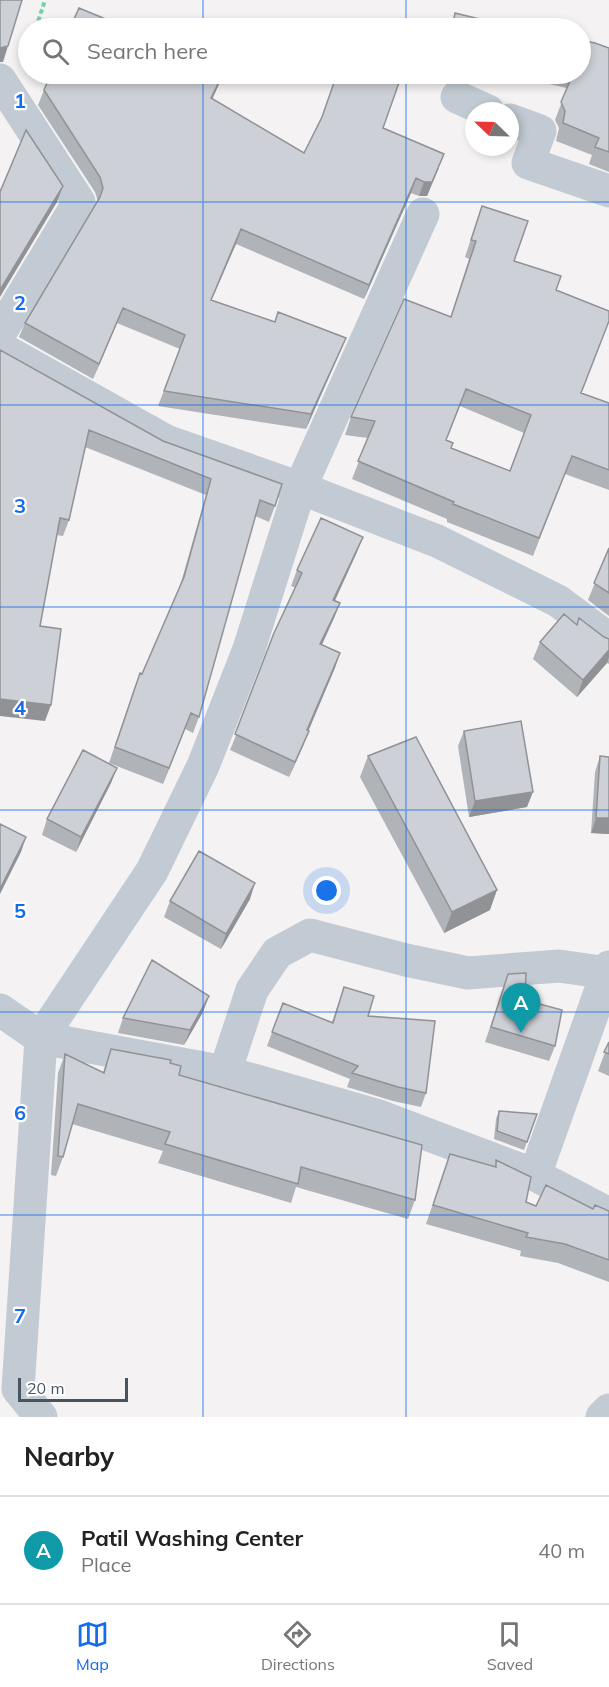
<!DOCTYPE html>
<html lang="en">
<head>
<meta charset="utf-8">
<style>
	body { margin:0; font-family:Mulish,sans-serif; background:#f2f2f2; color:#222 }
	.compass { position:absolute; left:465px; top:102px; width:54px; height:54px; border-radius:50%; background:#fff; box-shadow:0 3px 9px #0003; rotate:293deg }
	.scale { position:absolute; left:18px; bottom:15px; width:110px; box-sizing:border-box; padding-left:6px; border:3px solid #485460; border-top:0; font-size:16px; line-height:21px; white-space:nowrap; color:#485460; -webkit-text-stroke:4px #fff; paint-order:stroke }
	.you { position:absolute; left:327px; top:891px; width:21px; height:21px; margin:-15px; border:4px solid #fff; border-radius:50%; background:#1a73e8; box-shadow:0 0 0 9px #1a73e833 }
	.badge { display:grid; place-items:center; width:39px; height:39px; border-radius:50%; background:#146bec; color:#fff; font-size:20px; font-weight:700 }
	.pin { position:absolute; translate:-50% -50px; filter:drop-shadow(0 2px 3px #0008) }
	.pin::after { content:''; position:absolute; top:32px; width:21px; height:18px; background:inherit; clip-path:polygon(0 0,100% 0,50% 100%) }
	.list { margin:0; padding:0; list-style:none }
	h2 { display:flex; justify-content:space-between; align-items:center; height:78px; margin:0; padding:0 24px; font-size:26px }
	h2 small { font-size:20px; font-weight:400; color:#767676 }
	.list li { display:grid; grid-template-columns:39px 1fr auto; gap:18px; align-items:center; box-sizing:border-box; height:108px; padding:0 24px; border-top:2px solid #e0e0e0 }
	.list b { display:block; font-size:22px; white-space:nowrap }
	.list p { margin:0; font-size:20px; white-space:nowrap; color:#767676 }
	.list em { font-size:20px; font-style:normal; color:#767676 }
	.icon { flex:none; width:33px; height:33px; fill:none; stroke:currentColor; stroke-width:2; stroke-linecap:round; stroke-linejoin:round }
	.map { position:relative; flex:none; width:609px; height:1417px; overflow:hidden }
	.search { position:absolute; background:#fff; box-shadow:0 3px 9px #0003; left:18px; right:18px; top:18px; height:66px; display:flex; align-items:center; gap:15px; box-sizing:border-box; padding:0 21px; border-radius:33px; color:#767676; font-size:22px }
	.sheet { height:186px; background:#fff }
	nav { display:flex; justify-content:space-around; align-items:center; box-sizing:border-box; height:84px; border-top:2px solid #e0e0e0; background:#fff; font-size:16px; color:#767676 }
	nav a { display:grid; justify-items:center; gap:3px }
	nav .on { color:#146bec }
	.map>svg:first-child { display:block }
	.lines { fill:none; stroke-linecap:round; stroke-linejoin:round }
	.path { stroke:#76d1a8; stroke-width:4; stroke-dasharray:4.5 3; stroke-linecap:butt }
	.minor { stroke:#c2cbd3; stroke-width:33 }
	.wall { fill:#b0b3b8; fill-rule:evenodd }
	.shaded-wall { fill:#909296 }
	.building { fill:#cdd0d6; stroke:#909296; stroke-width:1.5; fill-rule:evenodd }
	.grid { fill:none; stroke:#146bec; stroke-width:1.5; stroke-opacity:0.55 }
	.grid-label { font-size:20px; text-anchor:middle; font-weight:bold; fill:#146bec; stroke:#fff; stroke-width:4.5; stroke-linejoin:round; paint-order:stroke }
</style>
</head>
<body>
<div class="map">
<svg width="609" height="1417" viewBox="0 0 609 1417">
	<rect width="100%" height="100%" fill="#f4f2f2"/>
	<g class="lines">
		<!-- path -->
		<path class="path" d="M36 28 45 0"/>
		<!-- minor -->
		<path class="minor" d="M0 80 79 202 0 333
			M457 97 488 111
			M510 120 540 131 528 163 609 191
			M0 348 166 441 300 488 423 214
			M0 1010 41 1038 225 1072 376 1115 535 1175 609 1214
			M225 1072 252 990 277 953 310 935 406 960 468 973 559 966 607 973
			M535 1175 609 967
			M41 1417 18 1389 41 1038 152 871 203 766 249 649 300 488 437 541 558 601 609 639
			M602 1417 609 1410"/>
	</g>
	<!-- wall -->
	<path class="wall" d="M609 48V172L589 164 592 155 556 141 559 128 555 120 567 88 523 78 525 74H580Z
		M219 84 212 99 304 153 383 128 439 168 427 196H419L411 193 364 299 236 244 211 300 275 322 346 338 340 352 306 429 158 406 180 349 117 323 93 379 19 337 25 323 98 202 95 192 38 105 44 90Z
		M482 206 514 261 556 290 582 393 609 403V490L565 474 533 556 447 522V519L352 479 368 438 345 435 351 417 451 316 469 259 465 257ZM460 406 524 433 510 471 451 448 446 440Z
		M0 350 275 506 269 522 255 516 199 717 193 733 185 729 163 784 109 763 134 689 142 674 180 586 206 495 85 447 69 520 63 536 57 535 40 626 45 721Z
		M609 548V616L588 600Z
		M357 552 334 601 340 603 334 618 322 645 340 653 308 731 303 746 289 777 230 750 296 588 291 586 297 570Z
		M577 625 609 639V664L607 663 577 697 533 659 540 642Z
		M464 731 527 807 469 817 458 746Z
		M368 756 490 910 444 933 360 777Z
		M600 756 609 757V834L591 833 595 772Z
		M117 768 111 783 76 852 42 835 47 819Z
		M250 899 221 949 164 917 170 901Z
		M508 974 555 1046 549 1061 485 1042Z
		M344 987 368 1016 426 1093 421 1107 393 1101 347 1087 350 1079 267 1046 283 1003 332 1022Z
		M203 1012 184 1045 118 1033 123 1018Z
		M609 1042V1076L598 1071Z
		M111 1049 170 1063 179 1075 415 1200 408 1219 296 1187 291 1203 158 1163 163 1151 72 1124 63 1157 56 1176 51 1175 58 1073 65 1054 103 1072Z
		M499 1111 537 1114 524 1150 494 1139 496 1119Z
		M450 1154 494 1167 496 1160 526 1202 536 1206 593 1209 609 1211V1282L558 1263 520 1256 521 1251 426 1224Z"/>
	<!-- shaded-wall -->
	<path class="shaded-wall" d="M8 46 3 62H0V48Z
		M223 74 219 84 206 113 211 98Z
		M444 154 427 196H419L424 182Z
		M416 178 411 193 364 299 369 285Z
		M63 186 57 202 0 297V290Z
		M241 229 236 244 205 315 211 300Z
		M123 308 117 323 93 379 99 364Z
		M346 338 340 352 306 429 311 414Z
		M363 537 357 552 328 616 333 600Z
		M340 603 334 618 315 659 320 644Z
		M609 650V657L607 663 577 697 583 680Z
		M340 653 335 668 302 746 307 730Z
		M0 699 51 705 45 721 0 716Z
		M191 713 185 729 163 784 169 768Z
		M309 731 303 746 289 777 295 762Z
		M117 768 111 783 76 852 81 837Z
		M533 792 527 807 469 817 475 801Z
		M596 818H609V834L591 833Z
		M26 837 21 852 0 894V889Z
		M255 883 250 899 221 949 226 934Z
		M497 890 490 910 444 933 452 912Z
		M209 996 203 1012 184 1045 190 1030Z"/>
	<!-- building -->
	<path class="building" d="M0 0H22L8 46 0 48Z
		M79 8 120 25 123 19 142 28H70Z
		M455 13 500 24 497 28H452Z
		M580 40 595 43 609 48V152L595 147 599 138 563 123 565 111 561 102 573 74H580Z
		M51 74H223L211 98 304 153 322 117 337 74H402L383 128 444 154 432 182H424L416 178 369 285 241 229 211 300 275 322 278 312 346 338 311 414 164 391 185 335 123 308 99 364 25 323 100 197 103 188 100 177 44 90Z
		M26 130 63 186 0 290V192Z
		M482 206 528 221 514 261 561 276 556 290 609 311V321L581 393 609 403V470L572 456 539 538 453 504 454 502 358 461 375 421 351 417 404 299 451 317 476 241 471 240ZM466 389 531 415 510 471 451 448 453 443 446 440Z
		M0 350 163 441 282 484 275 506 260 500 199 717 191 713 169 768 115 747 140 673 142 674 184 577 211 479 89 430 69 520 60 518 40 626 61 629 51 705 0 699Z
		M321 518 363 537 333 600 340 603 320 644 340 653 307 730 309 731 295 762 235 734 274 633 302 573 297 570Z
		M609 548V593L594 583Z
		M564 614 577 625 579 618 604 637 609 639V650L583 680 540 642Z
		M521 721 533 792 475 801 464 731Z
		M416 737 497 890 452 912 368 756Z
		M83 750 117 768 81 837 47 819Z
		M600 756 609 757V818H596Z
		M0 824 26 837 0 889Z
		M199 851 255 883 226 934 170 901Z
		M152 960 209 996 190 1030 123 1018Z
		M526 973 525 1000 562 1010 555 1046 491 1027 508 974Z
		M344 987 374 996 368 1016 435 1021 426 1093 398 1087 352 1073 358 1066 272 1032 283 1003 333 1023Z
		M609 1042V1054L604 1052Z
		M111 1049 171 1060 170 1063 181 1066 179 1075 422 1145 415 1200 301 1167 298 1184 165 1144 170 1132 78 1104 63 1157 58 1156 65 1054 104 1073Z
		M499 1111 537 1114 527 1142 497 1131Z
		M450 1154 496 1167V1160L531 1177 526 1202 536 1206 546 1185 593 1209 595 1205 609 1211V1260L565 1244 526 1237 528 1233 433 1205Z"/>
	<!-- grid -->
	<path class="grid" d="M203 0V28M406 0V28M203 74V1417M406 74V1417M0 202H609M0 405H609M0 607H609M0 810H609M0 1012H609M0 1215H609"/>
	<g class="grid-label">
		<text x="20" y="108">1</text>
		<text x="20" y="310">2</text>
		<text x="20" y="513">3</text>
		<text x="20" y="715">4</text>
		<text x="20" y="918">5</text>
		<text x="20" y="1120">6</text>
		<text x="20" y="1323">7</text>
	</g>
</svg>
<svg class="compass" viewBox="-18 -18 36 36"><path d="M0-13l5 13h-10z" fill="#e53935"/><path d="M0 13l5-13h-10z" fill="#767676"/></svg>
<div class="scale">20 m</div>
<div class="you"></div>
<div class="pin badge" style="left:521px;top:1033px;background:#0f9aa8">A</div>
<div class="search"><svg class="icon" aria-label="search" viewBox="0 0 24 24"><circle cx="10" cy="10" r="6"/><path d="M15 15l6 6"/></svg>Search here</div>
</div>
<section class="sheet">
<h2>Nearby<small></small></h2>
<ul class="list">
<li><span class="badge" style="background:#0f9aa8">A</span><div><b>Patil Washing Center</b><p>Place</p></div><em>40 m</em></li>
</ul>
</section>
<nav>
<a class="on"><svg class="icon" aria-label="map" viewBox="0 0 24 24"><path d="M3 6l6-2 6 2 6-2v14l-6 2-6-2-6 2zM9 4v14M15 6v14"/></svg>Map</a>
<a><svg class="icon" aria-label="directions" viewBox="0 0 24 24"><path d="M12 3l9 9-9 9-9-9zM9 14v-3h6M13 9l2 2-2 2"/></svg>Directions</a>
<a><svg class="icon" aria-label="saved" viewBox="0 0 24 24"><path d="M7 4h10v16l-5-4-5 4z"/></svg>Saved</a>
</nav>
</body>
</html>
